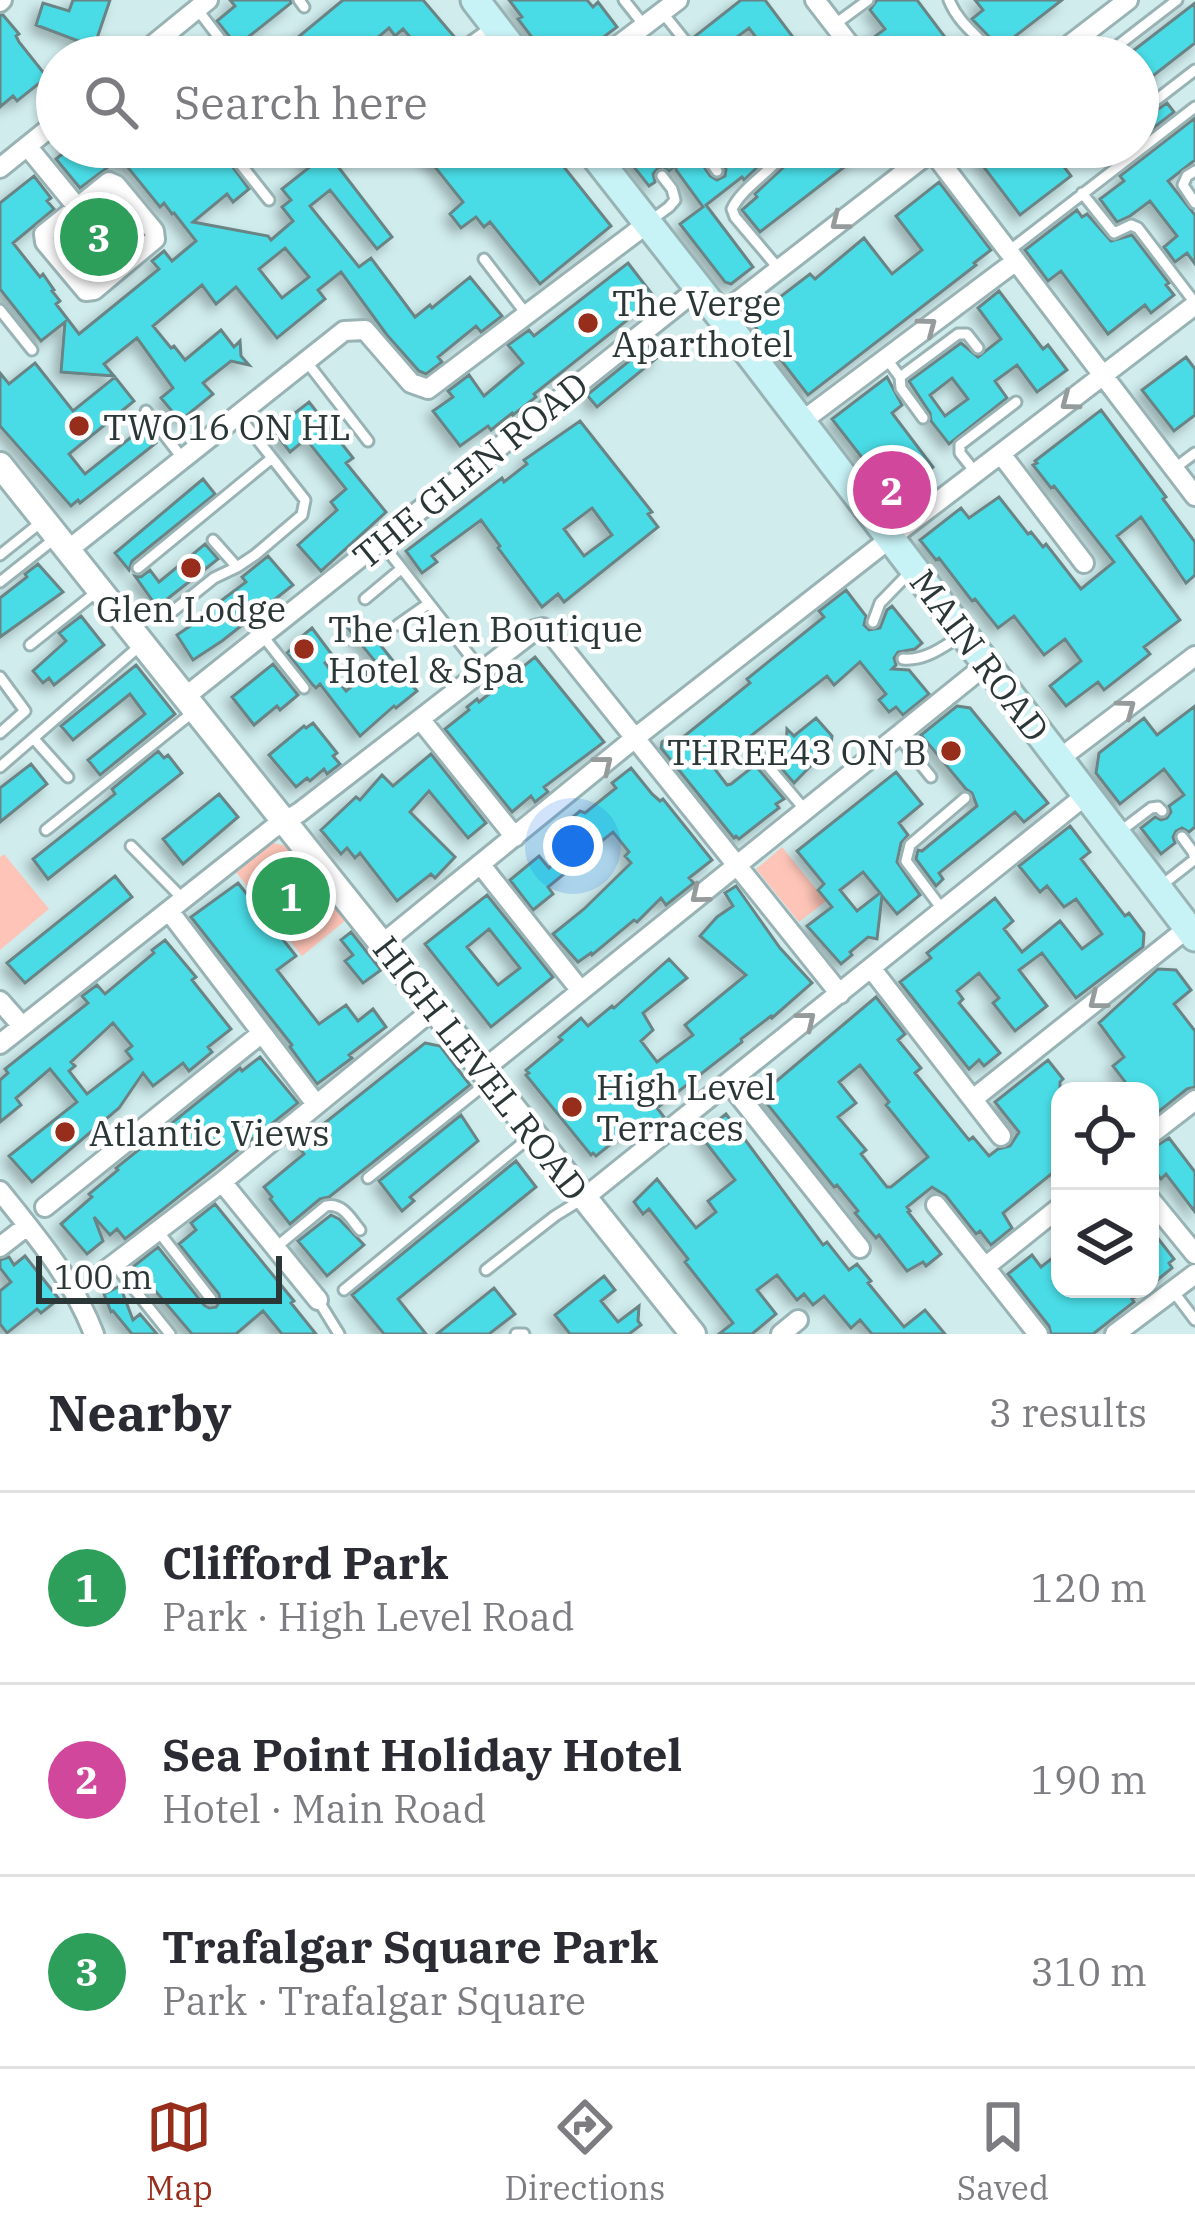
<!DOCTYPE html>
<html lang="en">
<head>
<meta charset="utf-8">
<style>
	body { margin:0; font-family:"IBM Plex Serif",serif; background:#f7f7f7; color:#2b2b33 }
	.controls { position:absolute; right:36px; bottom:36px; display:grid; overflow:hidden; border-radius:24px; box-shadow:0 3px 9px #0004 }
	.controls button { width:108px; height:108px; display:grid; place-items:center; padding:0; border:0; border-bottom:3px solid #e1e1e2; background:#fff; color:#2b2b33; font:60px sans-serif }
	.scale { position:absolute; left:36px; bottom:30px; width:246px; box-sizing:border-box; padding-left:12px; border:6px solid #2b3637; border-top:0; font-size:33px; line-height:42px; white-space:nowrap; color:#2b3637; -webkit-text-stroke:9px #fff; paint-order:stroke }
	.you { position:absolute; left:573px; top:846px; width:42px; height:42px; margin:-30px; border:9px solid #fff; border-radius:50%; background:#1a73e8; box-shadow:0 0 0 18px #1a73e833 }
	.badge { display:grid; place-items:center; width:78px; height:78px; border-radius:50%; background:#972d1b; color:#fff; font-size:39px; font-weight:700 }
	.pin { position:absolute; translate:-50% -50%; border:6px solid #fff; box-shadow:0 3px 12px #0006 }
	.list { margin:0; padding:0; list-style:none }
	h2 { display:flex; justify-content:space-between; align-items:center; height:156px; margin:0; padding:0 48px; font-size:51px }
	h2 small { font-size:39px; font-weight:400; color:#7c7c81 }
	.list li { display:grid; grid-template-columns:78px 1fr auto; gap:36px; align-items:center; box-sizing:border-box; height:192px; padding:0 48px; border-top:3px solid #e1e1e2 }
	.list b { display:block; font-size:45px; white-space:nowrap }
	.list p { margin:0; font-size:39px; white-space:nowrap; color:#7c7c81 }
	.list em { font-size:39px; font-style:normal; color:#7c7c81 }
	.icon { flex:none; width:66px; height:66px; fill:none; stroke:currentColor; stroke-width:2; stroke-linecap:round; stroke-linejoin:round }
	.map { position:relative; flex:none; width:1195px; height:1334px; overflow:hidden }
	.search { position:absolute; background:#fff; box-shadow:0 3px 9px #0004; left:36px; right:36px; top:36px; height:132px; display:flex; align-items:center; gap:30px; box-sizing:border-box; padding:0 42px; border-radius:66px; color:#7c7c81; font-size:45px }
	.sheet { height:732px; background:#fff }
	nav { display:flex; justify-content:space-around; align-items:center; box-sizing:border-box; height:168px; border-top:3px solid #e1e1e2; background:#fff; font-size:33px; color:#7c7c81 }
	nav a { display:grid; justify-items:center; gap:6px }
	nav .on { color:#972d1b }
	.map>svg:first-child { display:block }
	.green { fill:#fec4b7 }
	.building { fill:#49dce6; stroke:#6a8485; stroke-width:3; fill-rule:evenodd; filter:url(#shadow) }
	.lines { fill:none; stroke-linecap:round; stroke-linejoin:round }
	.service-casing { stroke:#99b3b5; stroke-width:15 }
	.minor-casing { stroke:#99b3b5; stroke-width:24 }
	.tertiary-casing { stroke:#99b3b5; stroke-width:30 }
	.secondary-casing { stroke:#99b3b5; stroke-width:33 }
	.service { stroke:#fff; stroke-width:9 }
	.minor { stroke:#fff; stroke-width:18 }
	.tertiary { stroke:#fff; stroke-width:24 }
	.secondary { stroke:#c8f3f6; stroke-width:27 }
	.oneway { stroke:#959a9b }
	.poi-dot { fill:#972d1b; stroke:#fff; stroke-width:4.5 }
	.labels { text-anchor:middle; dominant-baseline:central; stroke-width:9; stroke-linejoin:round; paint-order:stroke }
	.poi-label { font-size:36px; fill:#2b3637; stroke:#fff; text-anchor:start }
	.street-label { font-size:36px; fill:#2b3637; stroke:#fff }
</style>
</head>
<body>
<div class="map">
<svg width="1195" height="1334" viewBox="0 0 1195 1334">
	<defs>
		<filter id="shadow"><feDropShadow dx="-6" dy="6" stdDeviation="6" flood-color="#0004"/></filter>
	</defs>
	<rect width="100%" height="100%" fill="#d0eced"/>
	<!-- green -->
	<path class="green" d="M110 191 146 236 89 282 53 237Z
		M273 843 287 846 346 920 302 956 236 872Z
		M782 847 826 901 799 922 756 869Z
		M4 854 49 909 0 950V857Z"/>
	<!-- building -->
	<path class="building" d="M73 0H110L94 47 36 25 43 3 69 11Z
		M230 0H290L291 3 237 46 217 21 235 6Z
		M343 0H423L457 40 454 47 456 53 463 56 469 54 471 57H427L403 29 395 36 389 28 355 57H274Z
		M509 0H587L593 7 598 2 617 27 577 57H547L518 19 522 17Z
		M741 0H765L808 57H771L749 28 721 49 727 57H707L694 37Z
		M877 0H917L960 57H875L866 43 885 29 870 10Z
		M975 0H1062L1000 48 972 19 983 10Z
		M1195 3V43L1141 85 1148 95 1138 103V57H1125Z
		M0 15H3L19 34 16 36 19 42 47 77 17 101 13 96 0 107Z
		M1167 103 1174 112 1138 140V123Z
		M1195 118V160L1168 181 1195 215V264L1187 253 1175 262 1164 247 1177 236 1150 201 1130 216 1117 222 1100 199 1124 181 1120 176Z
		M71 147H135L80 188 56 159Z
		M136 147H218L249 189 233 202 227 194 193 222 268 236 271 240 293 221 282 207 291 200 282 189 311 166 296 147H358L336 164 392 237 377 249 330 190 310 206 359 267 371 258 415 317 430 305 432 308 470 277 502 316 481 332 476 326 438 357 442 362 426 374 419 371 387 335 341 272 318 290 325 299 277 338 236 287 216 304 202 285 153 326 171 348 174 346 185 360 221 330 234 347 240 341 241 356 249 365 231 361 203 383 213 394 180 421 161 398 173 388 137 338 104 364 114 376 61 372 65 322 41 341 0 289V203L34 176 51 198 47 201 54 209 13 243 40 277 43 274 54 290 52 291 60 301 56 304 79 334 159 269 152 261 164 251 172 261 196 241 174 213 172 214 164 203 160 207 121 159ZM285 248 309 277 282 298 259 269Z
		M419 147H548L611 226 540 284 490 222 484 227 476 217 461 228 450 214 463 202Z
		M618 147H691L710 176 717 180 725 176 726 169 711 147H778L744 180 742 177 706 205 753 267 731 284 725 282 680 224 703 207 676 170V165L669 171 664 167 658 168 653 174 655 182 649 186Z
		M798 147H864L849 158 852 161 760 232 742 210 757 197 755 194 789 162Z
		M1001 147H1049L1071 176 1020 215 980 162Z
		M939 182 991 250 974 263 976 265 808 395 750 320 810 274 815 279 864 238 892 274 922 250 896 216Z
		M1077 210 1082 217 1087 214 1111 241 1132 235 1169 283 1166 285 1174 295 1151 313 1145 305 1108 334 1061 271 1048 281 1025 250Z
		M628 263 655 298 534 394 536 397 513 415 512 413 491 430 488 426 460 446 433 411 453 397 448 391 469 375 484 396 523 363 508 345 529 330 534 336Z
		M999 291 1043 349 1048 345 1067 370 1037 392 1017 365 995 381 1007 398 949 444 931 421 930 413 909 381 961 343 978 357 1001 339 978 308ZM952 378 968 399 945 416 930 395Z
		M649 345 658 357 597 407 587 395Z
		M1186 357 1195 369V415L1174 431 1142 390Z
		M35 363 73 411 115 377 134 401 69 454 85 474 144 427 156 443 80 503 78 500 71 506 0 426V373L9 384Z
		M887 377 902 405 892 413 933 467 895 500 832 419Z
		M309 402 353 458 346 463 386 512 321 571 298 545 337 510 331 502 346 489 306 439 290 452 273 430Z
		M1101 410 1166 497 1163 499 1195 542V575L1186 583 1141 517 1117 536 1180 620 1144 647 1150 654 1104 690 1098 682 1066 706 1050 686 1081 661 1065 639 1044 655 1014 616 998 628 975 599 972 601 939 558 936 560 920 540 961 508 969 518 999 497 1028 534 1031 532 1043 547 1046 544 1081 589 1114 562 1054 486 1051 488 1033 465 1037 463 1035 461Z
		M580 421 652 512 648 514 658 527 564 602 558 594 542 607 498 548 500 546 481 520 432 556 437 562 422 573 406 551 502 478 504 482 527 464 524 460ZM592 508 612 535 584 556 564 529Z
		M203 479 215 494 132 561 129 570 115 553Z
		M205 544 218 559 157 607 135 576 141 577 150 570 159 582Z
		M268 556 293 585 222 641 193 660 177 635 211 612 210 609 246 582 242 577Z
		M38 564 63 592 0 637V598L27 577 25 574Z
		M846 590 866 616 864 625 869 630 880 628 887 610 892 606 922 643 915 649 898 652 894 658 896 665 892 669 909 670 929 694 903 715 896 707 889 712 879 700 886 694 860 662 834 685 827 676 715 764 714 768 727 785 731 784 755 765 784 799 776 804 779 808 767 817 739 839 736 836 734 838 661 748 662 742 667 739H680L687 734 750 683 747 679 824 617 819 611Z
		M81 616 104 645 54 685 49 678 43 683 33 671 66 641 59 633Z
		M359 618 417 691 396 708 394 706 360 736 320 684 316 688 312 684 287 653 297 643 295 642 312 628 333 656 325 663 346 691 368 673 364 668 374 660 347 627Z
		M535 657 604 742 544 787 548 792 535 802 531 796 512 812 445 729 469 710 467 707 477 699 479 702Z
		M273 664 298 695 280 710 277 706 254 725 232 697Z
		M136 665 175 714 100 775 88 760 145 714 130 694 73 740 61 726Z
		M957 706 970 708 1048 803 1024 822 1015 812 939 873 943 879 936 886 916 859 918 850 922 851 977 806 972 793 966 789 921 735Z
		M1195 706V827L1189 832 1182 828 1176 831 1173 837 1175 843 1161 854 1141 828 1155 817 1161 820 1167 818 1171 812 1169 806 1184 795 1164 769 1120 804 1096 773 1099 753 1144 718 1157 735Z
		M816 718 832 736 831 745 794 783 776 762 786 754 787 729 794 736Z
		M313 723 337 753 333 756 340 764 327 774 324 769 310 781 307 778 296 787 269 755 304 726 306 728Z
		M158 751 164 758 168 755 182 773 48 879 33 859 115 794 112 789Z
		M431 754 486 823 468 838 429 791 410 812 455 857 435 878 431 874 397 901 360 853 355 858 347 848 341 854 321 830 356 797 360 800 382 775 393 786Z
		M31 764 47 784 0 822V788Z
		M631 768 652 794 660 801 663 799 712 860 689 878 694 883 666 905 661 898 637 922 634 920 592 955 591 953 578 962 553 934 584 909 631 863 625 856 629 852 613 832 583 856 560 828 580 811 585 813 616 788 612 783Z
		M896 772 922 804 899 823 908 835 901 843 897 862 920 895 897 914 882 896 877 939 868 937 850 952 852 955 841 964 807 926 832 907 818 890 824 884 797 851ZM863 872 880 893 857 911 840 890Z
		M219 794 238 817 183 864 163 839Z
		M1070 826 1090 852 1081 859 1125 916 1129 913 1144 933 1143 947 1076 998 1042 953 1019 970 1047 1006 1015 1031 993 1003 999 998 979 973 957 991 963 999 959 1003 1000 1053 984 1066 979 1060 969 1069 900 982 931 958 927 953 995 898 1013 921 1004 929 1022 952 1060 921 1082 949 1102 934 1076 899 1064 907 1047 886 1040 892 1019 866Z
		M539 856 549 868 555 862 564 874 548 887 553 894 533 910 510 880Z
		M115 876 132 897 25 983 7 963Z
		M238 883 296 956 277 970 319 1024 346 1005 358 1021 373 1009 386 1027 349 1055 352 1058 317 1084 290 1047 292 1045 191 917Z
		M736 886 780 948 812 983 772 1018 771 1016 741 1039 742 1042 657 1108 664 1117 654 1125 649 1119 634 1131 631 1128 596 1156 593 1153 591 1155 526 1075 529 1073 526 1070 562 1040 559 1037 581 1018 588 1026 612 1006 614 1008 669 959 687 978 643 1013 653 1030 641 1041 657 1062 693 1035 685 1025 746 975 700 936 717 917 733 906 725 893Z
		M487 895 553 977 491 1027 425 944ZM489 929 520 968 498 985 467 947Z
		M351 932 381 970 363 983 345 961 353 955 341 940Z
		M165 940 196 977 192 980 231 1029 208 1047 212 1052 189 1071 183 1063 153 1086 143 1073 119 1108 32 1182 9 1156 77 1102 50 1069 16 1098 21 1105 0 1122V1080L8 1073 5 1069 88 1003 82 996 97 985 105 994 154 953 152 950ZM113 1023 132 1046 126 1051 132 1059 87 1094 69 1071 75 1066 71 1062Z
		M1158 969 1176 970 1191 990 1174 1004 1195 1031V1087L1187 1089 1152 1117 1150 1091H1132L1113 1066 1124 1057 1099 1023Z
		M876 997 905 1034 898 1040 921 1068 915 1073 969 1140 973 1137 989 1156 998 1149 1010 1146 1019 1132 995 1102 1048 1060 1063 1079 1060 1082V1167L1003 1213 1012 1228 991 1245 980 1231 976 1234 946 1196 932 1187 907 1207 910 1211 908 1212 941 1254 926 1266 923 1262 907 1271 879 1235 876 1238 855 1213 858 1211 837 1185 834 1187 760 1095ZM860 1065 889 1102 886 1105 928 1157 891 1187H887L861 1154 866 1150 838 1117 856 1103 839 1082Z
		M425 1043 440 1046 470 1085 367 1167 329 1197 320 1199 290 1224 270 1199 272 1197 264 1187 304 1154 297 1145Z
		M260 1057 298 1103 125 1239 117 1229 110 1235 94 1217 103 1241 87 1254 61 1224 92 1197 89 1194 118 1170 116 1168 240 1068 242 1071Z
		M726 1114 823 1245 827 1242 849 1270 857 1264 871 1281 868 1283 904 1327 925 1310 945 1334H872L860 1320 851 1328 824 1296 813 1305 804 1294 797 1300 777 1275 757 1290 776 1314 752 1334H719L733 1323 685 1262 688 1259 649 1209 643 1214 634 1202 657 1179 696 1228 716 1212 708 1201 735 1180 700 1135Z
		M461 1115 478 1141 410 1197 414 1201 402 1211 379 1181Z
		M1169 1138 1195 1172V1212L1166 1174 1161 1179 1150 1165V1150Z
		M516 1161 536 1187 398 1299 426 1334H384L352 1295Z
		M215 1204 294 1301 291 1303 316 1334H282L263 1311 236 1334H192L134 1266 158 1247 204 1305 209 1308 216 1307 220 1301 219 1294 179 1244 196 1230 191 1223Z
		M331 1215 339 1219 364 1245 327 1276 298 1241Z
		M1150 1228 1174 1259 1169 1263 1172 1268 1150 1286Z
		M1060 1252V1289H1146L1132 1299 1134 1302 1093 1334H1051L1049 1326 1008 1274 1032 1255 1041 1267Z
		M25 1256 59 1299 41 1313 37 1309 7 1333 0 1324V1291L11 1282 0 1268V1260L9 1257 14 1265Z
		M604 1276 615 1290 601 1301 618 1322 639 1306 638 1321 641 1325 629 1334H570L555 1315Z
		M120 1286 133 1320 140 1314 157 1334H132L113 1311 111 1312 104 1294Z
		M494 1288 515 1314 489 1334H437Z"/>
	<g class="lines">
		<defs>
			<path id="service" d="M299 0 304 7
				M624 0 643 24
				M949 0C959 25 980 37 996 57
				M197 9 234 57
				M662 12 698 57
				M834 25 868 0
				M624 40 636 57
				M463 47 490 28
				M1103 57 1177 0
				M1138 114 1195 70
				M227 147 269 200
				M700 147 717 171
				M1195 171 1187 176 1183 185 1195 203
				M1082 193 1114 233 1131 225 1138 228 1195 303
				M650 221 669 207 675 200 672 189 662 176
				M1010 250 1195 107
				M484 259 527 315
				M779 269 735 217 732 209C742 187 773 171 789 147
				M0 310 32 350
				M886 358 900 377 901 388 923 418
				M306 361 368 441
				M900 377 958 334H967L978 348
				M146 411 183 459
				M1175 468 1195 453
				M976 473 960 453V445L1016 402
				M213 540 237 567
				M381 542 481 670
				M0 555 40 523
				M138 568 272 458 238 415
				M0 582 53 540
				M365 599 401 569
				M163 619 214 578 237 567 255 555 302 515 305 500 272 458
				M873 622 880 603 912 570
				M398 625 428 604
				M262 635 304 688
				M30 645 99 590
				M903 659C925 661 941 648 959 637
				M0 677 25 711 0 733
				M898 736 931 777
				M34 739 68 777
				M756 752 806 811
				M0 767 142 644
				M46 830 192 713
				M1118 833 1151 808 1158 807 1162 811
				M131 846 183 899
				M1162 885 1195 859 1193 852 1182 837
				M942 909 906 861 910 845 965 798
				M368 1178 488 1082
				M158 1231 211 1299
				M275 1248 326 1206C342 1202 351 1219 360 1230
				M114 1264 170 1334
				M486 1270 555 1216 584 1198
				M344 1290 530 1137
				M1173 1291 1195 1320
				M318 1300 339 1334
				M516 1334H524"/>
			<path id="minor" d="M815 0 859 57
				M0 2 2 0
				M138 57 208 0
				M603 57 678 0
				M1054 57 1128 0
				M27 146 77 207
				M929 147 1195 496
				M0 168 57 122
				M109 182 116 185 154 231 155 239 94 290 86 291 45 242 44 234Z
				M720 315 937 147
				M801 422 1016 261
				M1001 454 1084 563
				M68 550 344 331 365 330 411 383 428 389 648 223
				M185 697 699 288
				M420 719 515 837
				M1059 759 1195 656
				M480 864 581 991
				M169 911 316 1104
				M382 944 635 738 906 526 1195 305
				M871 968 1001 1136
				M0 1001 22 1026
				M0 1044 272 829 300 812 535 630 543 628 550 632 840 994
				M484 1069 987 664
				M729 1083 860 1248
				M973 1099 1188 928
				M1150 1135 1195 1100
				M222 1182 318 1300
				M0 1191C36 1236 73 1279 94 1334
				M584 1198 1086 795
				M1150 1199 1195 1254
				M936 1205 1038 1334
				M45 1207 262 1033
				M0 1247 27 1226
				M985 1267 1060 1207
				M101 1274 222 1182 435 1008
				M781 1334 798 1320
				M1115 1334 1195 1274"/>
			<path id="tertiary" d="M0 465 693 1334"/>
			<path id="secondary" d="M475 0 519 57
				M588 147 729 327 1195 937"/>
		</defs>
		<!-- service casing -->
		<use href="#service" class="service-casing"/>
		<!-- minor casing -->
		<use href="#minor" class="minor-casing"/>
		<!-- tertiary casing -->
		<use href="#tertiary" class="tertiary-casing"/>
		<!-- secondary casing -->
		<use href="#secondary" class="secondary-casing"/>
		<!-- service -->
		<use href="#service" class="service"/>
		<!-- minor -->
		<use href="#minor" class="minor"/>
		<!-- tertiary -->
		<use href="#tertiary" class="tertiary"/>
		<!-- secondary -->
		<use href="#secondary" class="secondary"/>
	</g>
	<!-- one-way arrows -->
	<defs><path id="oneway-chevron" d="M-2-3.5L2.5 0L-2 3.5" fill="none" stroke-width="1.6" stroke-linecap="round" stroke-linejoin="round" transform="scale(3)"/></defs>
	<g class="oneway">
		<use href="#oneway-chevron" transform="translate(839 222) rotate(142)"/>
		<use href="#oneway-chevron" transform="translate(928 326) rotate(-37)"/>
		<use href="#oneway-chevron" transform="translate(1069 402) rotate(143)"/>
		<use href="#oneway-chevron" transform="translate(1127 708) rotate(-37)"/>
		<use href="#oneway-chevron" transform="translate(604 764) rotate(-39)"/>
		<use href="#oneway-chevron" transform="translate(699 895) rotate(141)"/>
		<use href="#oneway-chevron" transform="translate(1097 1001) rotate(142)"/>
		<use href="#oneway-chevron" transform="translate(807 1020) rotate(-39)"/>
	</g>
	<!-- markers -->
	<g class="poi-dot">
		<circle cx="588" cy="323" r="12"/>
		<circle cx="79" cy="426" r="12"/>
		<circle cx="191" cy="568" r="12"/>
		<circle cx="304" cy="649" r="12"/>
		<circle cx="951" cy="751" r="12"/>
		<circle cx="572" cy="1107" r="12"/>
		<circle cx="65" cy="1132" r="12"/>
	</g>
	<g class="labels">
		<!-- poi labels -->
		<g class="poi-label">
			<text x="612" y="302">The Verge<tspan x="612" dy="41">Aparthotel</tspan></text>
			<text x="103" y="426">TWO16 ON HL</text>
			<text x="191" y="608" text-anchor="middle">Glen Lodge</text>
			<text x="328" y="628">The Glen Boutique<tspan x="328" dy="41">Hotel &amp; Spa</tspan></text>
			<text x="927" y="751" text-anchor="end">THREE43 ON B</text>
			<text x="596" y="1086">High Level<tspan x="596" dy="41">Terraces</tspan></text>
			<text x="89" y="1132">Atlantic Views</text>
		</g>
		<!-- street labels -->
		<g class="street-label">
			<text transform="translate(470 470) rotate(-39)">THE GLEN ROAD</text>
			<text transform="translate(980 655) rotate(53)">MAIN ROAD</text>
			<text transform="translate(481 1068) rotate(52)">HIGH LEVEL ROAD</text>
		</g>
	</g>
</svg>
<div class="controls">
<button><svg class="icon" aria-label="locate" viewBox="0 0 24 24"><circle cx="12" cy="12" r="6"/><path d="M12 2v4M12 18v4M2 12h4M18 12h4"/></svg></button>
<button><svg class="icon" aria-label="layers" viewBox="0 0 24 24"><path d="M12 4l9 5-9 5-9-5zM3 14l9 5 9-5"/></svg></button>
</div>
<div class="scale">100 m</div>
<div class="you"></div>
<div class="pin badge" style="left:291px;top:896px;background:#2e9e5b">1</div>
<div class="pin badge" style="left:892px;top:490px;background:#d1479c">2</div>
<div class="pin badge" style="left:99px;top:237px;background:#2e9e5b">3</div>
<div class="search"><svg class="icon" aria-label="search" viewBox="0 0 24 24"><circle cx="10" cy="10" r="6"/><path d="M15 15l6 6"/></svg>Search here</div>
</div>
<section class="sheet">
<h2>Nearby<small>3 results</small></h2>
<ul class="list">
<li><span class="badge" style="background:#2e9e5b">1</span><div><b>Clifford Park</b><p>Park · High Level Road</p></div><em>120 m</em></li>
<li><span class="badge" style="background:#d1479c">2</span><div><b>Sea Point Holiday Hotel</b><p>Hotel · Main Road</p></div><em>190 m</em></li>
<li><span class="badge" style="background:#2e9e5b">3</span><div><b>Trafalgar Square Park</b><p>Park · Trafalgar Square</p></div><em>310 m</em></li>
</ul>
</section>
<nav>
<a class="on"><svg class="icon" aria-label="map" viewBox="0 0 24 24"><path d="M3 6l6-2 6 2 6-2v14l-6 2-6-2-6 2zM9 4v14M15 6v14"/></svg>Map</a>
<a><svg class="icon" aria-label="directions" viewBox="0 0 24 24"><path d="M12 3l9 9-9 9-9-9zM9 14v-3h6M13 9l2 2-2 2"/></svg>Directions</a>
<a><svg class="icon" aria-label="saved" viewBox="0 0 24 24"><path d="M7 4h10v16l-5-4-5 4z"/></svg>Saved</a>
</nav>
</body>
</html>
